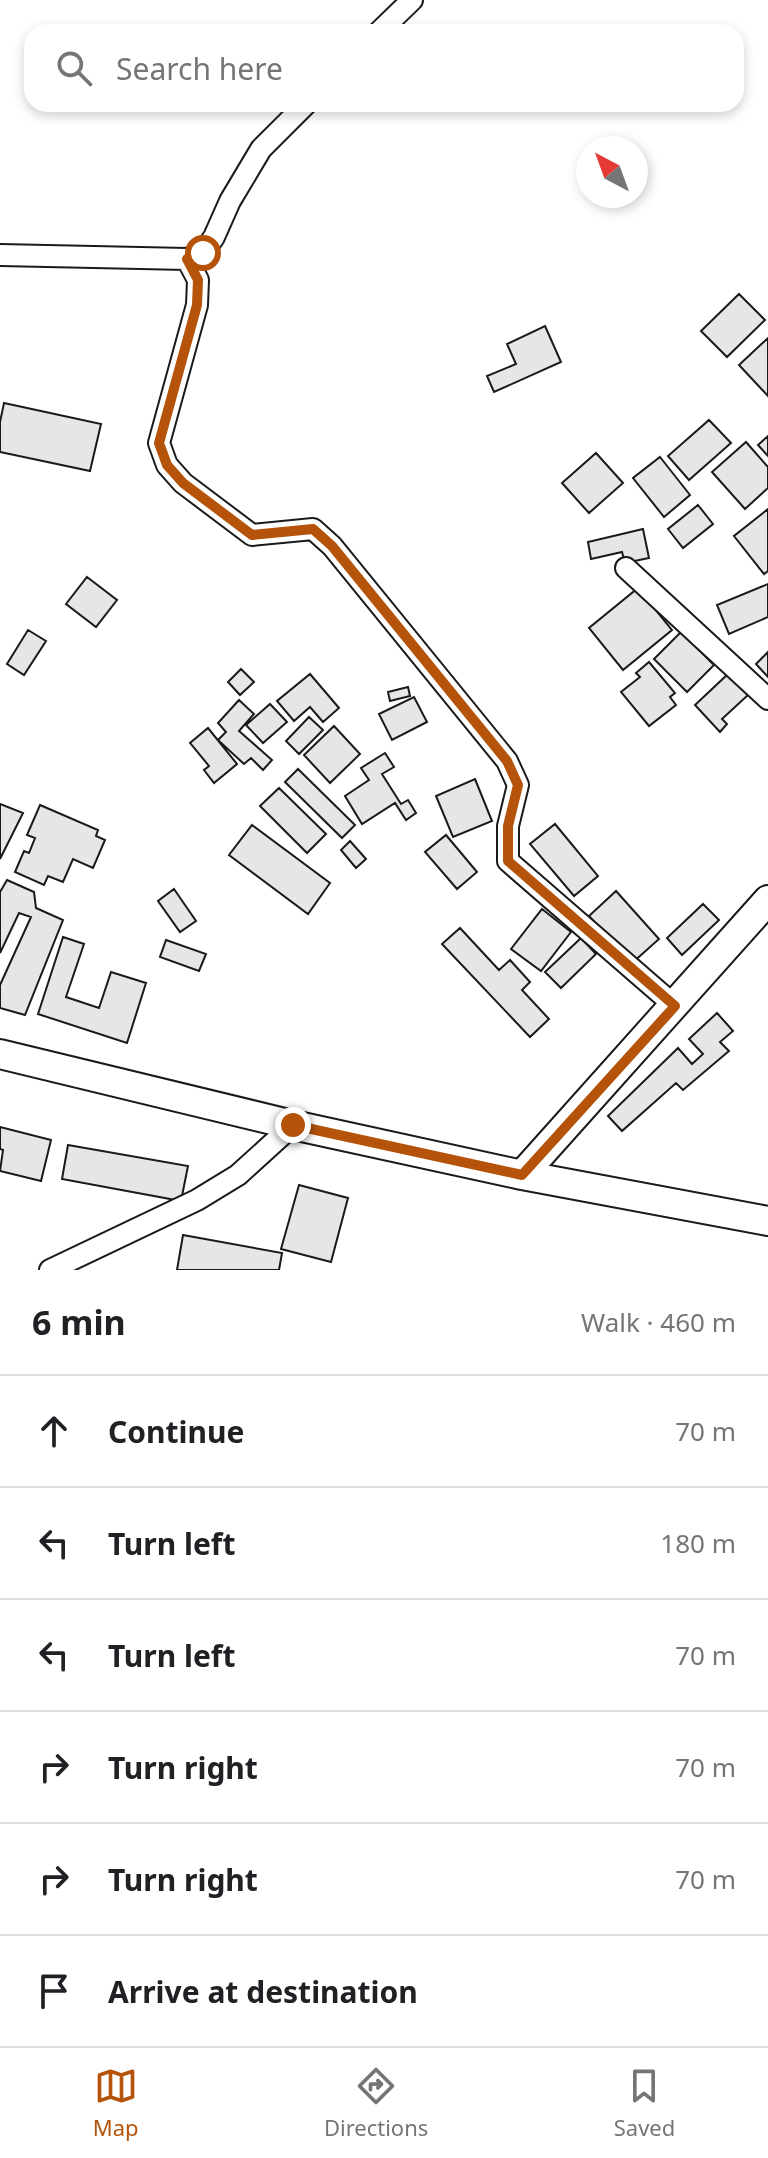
<!DOCTYPE html>
<html lang="en">
<head>
<meta charset="utf-8">
<style>
	body { margin:0; font-family:"Noto Sans",sans-serif; background:#f2f2f2; color:#202124 }
	.compass { position:absolute; left:576px; top:136px; width:72px; height:72px; border-radius:50%; background:#fff; box-shadow:0 4px 12px #0003; rotate:319deg }
	.stop { position:absolute; width:24px; height:24px; margin:-18px; border:6px solid #b45309; border-radius:50%; background:#fff }
	.stop.end { background:#b45309; border-color:#fff; box-shadow:0 2px 8px #0008 }
	.list { margin:0; padding:0; list-style:none }
	h2 { display:flex; justify-content:space-between; align-items:center; height:104px; margin:0; padding:0 32px; font-size:34px }
	h2 small { font-size:26px; font-weight:400; color:#757577 }
	.list li { display:grid; grid-template-columns:52px 1fr auto; gap:24px; align-items:center; box-sizing:border-box; height:112px; padding:0 32px; border-top:2px solid #e0e0e0 }
	.list b { display:block; font-size:30px; white-space:nowrap }
	.list em { font-size:26px; font-style:normal; color:#757577 }
	.icon { flex:none; width:44px; height:44px; fill:none; stroke:currentColor; stroke-width:2; stroke-linecap:round; stroke-linejoin:round }
	.map { position:relative; flex:none; width:768px; height:1270px; overflow:hidden }
	.search { position:absolute; background:#fff; box-shadow:0 4px 12px #0003; left:24px; right:24px; top:24px; height:88px; display:flex; align-items:center; gap:20px; box-sizing:border-box; padding:0 28px; border-radius:24px; color:#757577; font-size:30px }
	.sheet { height:776px; background:#fff }
	nav { display:flex; justify-content:space-around; align-items:center; box-sizing:border-box; height:112px; border-top:2px solid #e0e0e0; background:#fff; font-size:22px; color:#757577 }
	nav a { display:grid; justify-items:center; gap:4px }
	nav .on { color:#b45309 }
	.map>svg:first-child { display:block }
	.building { fill:#e6e6e6; stroke:#1a1a1a; stroke-width:2 }
	.lines { fill:none; stroke-linecap:round; stroke-linejoin:round }
	.street-casing { stroke:#1a1a1a; stroke-width:24 }
	.secondary-casing { stroke:#1a1a1a; stroke-width:32 }
	.street { stroke:#fff; stroke-width:20 }
	.secondary { stroke:#fff; stroke-width:28 }
	.route { stroke:#b45309; stroke-width:10 }
</style>
</head>
<body>
<div class="map">
<svg width="768" height="1270" viewBox="0 0 768 1270">
	<rect width="100%" height="100%" fill="#fff"/>
	<!-- building -->
	<path class="building" d="M739 294 765 320 727 357 701 331Z
		M545 326 561 362 494 392 487 376 516 364 507 344Z
		M768 338V396L739 365Z
		M4 403 101 424 90 471 0 452V422Z
		M709 420 731 443 689 480 668 456Z
		M768 436V456L758 445Z
		M746 442 768 467V488L745 509 712 472Z
		M596 453 623 483 589 513 562 483Z
		M660 457 690 495 664 517 633 478Z
		M698 505 713 524 683 548 668 529Z
		M768 509V571L764 574 734 536Z
		M643 529 649 558 625 563 622 552 591 559 588 542Z
		M87 577 117 600 96 627 66 604Z
		M768 584V617L729 634 717 605Z
		M638 588 672 630 623 670 589 628Z
		M28 630 46 641 24 675 7 664Z
		M681 632 714 665 687 692 654 659Z
		M768 652V677L756 664Z
		M649 662 675 693 670 697 676 705 649 726 621 692 640 677 636 673Z
		M241 669 254 682 240 695 228 682Z
		M310 674 339 708 323 722 310 707 294 721 277 701Z
		M728 674 748 695 722 719 727 724 720 732 695 705Z
		M408 687 410 696 390 701 388 692Z
		M414 697 427 722 392 740 379 714Z
		M239 700 254 714 239 731 272 760 263 770 251 758 244 764 218 740 226 732 218 723Z
		M270 704 287 722 263 743 246 725Z
		M309 717 323 730 299 754 286 741Z
		M334 726 360 754 330 783 304 755Z
		M208 728 237 764 214 783 204 770 209 766 190 743Z
		M385 753 394 767 382 774 401 804 408 800 416 813 406 820 395 803 362 824 345 796 369 780 361 768Z
		M298 769 355 825 342 838 285 782Z
		M475 779 492 821 453 837 436 796Z
		M279 788 326 834 307 853 260 806Z
		M0 804 23 813 0 859Z
		M40 805 98 830 96 836 105 840 93 868 73 859 63 882 48 876 44 885 15 872 24 851 29 853 35 838 27 835Z
		M555 824 598 876 574 896 530 844Z
		M252 825 330 883 308 914 229 855Z
		M446 835 477 872 457 889 425 852Z
		M350 841 366 859 356 868 341 850Z
		M7 880 34 892 36 908 63 920 25 1015 0 1008V985L31 917 19 913 0 953V892Z
		M174 889 196 921 180 932 158 901Z
		M616 891 659 939 631 964 589 916Z
		M703 904 719 920 682 955 667 938Z
		M542 909 571 932 541 971 511 949Z
		M460 928 499 970 510 960 530 982 522 990 549 1019 530 1037 442 944Z
		M63 937 84 944 66 997 99 1008 111 972 146 983 127 1043 38 1014Z
		M581 938 596 954 561 988 545 972Z
		M166 940 206 954 199 971 160 957Z
		M717 1013 733 1031 720 1042 729 1051 683 1090 676 1083 622 1131 608 1116 678 1048 692 1064 703 1054 689 1039Z
		M0 1127 51 1140 41 1181 0 1171 3 1150 0 1149Z
		M68 1145 188 1166 181 1201 62 1179Z
		M299 1185 348 1198 331 1262 281 1249Z
		M183 1235 282 1253 279 1270H177Z"/>
	<g class="lines">
		<defs>
			<path id="street" d="M379 32 412 0
				M0 255 187 259 203 253 214 237 230 201 261 149 306 104
				M187 259 198 280 197 305 159 443 167 465 183 483 252 535 313 529 332 546 507 761 518 785 508 826V861L675 1006
				M626 568 768 699
				M50 1270 197 1200 238 1175 293 1125"/>
			<path id="secondary" d="M0 1054 293 1125 522 1175 768 1221
				M522 1175 768 900"/>
		</defs>
		<!-- street casing -->
		<use href="#street" class="street-casing"/>
		<!-- secondary casing -->
		<use href="#secondary" class="secondary-casing"/>
		<!-- street -->
		<use href="#street" class="street"/>
		<!-- secondary -->
		<use href="#secondary" class="secondary"/>
	</g>
	<g class="lines">
		<!-- route -->
		<path class="route" d="M203 253 187 259 198 280 197 305 159 443 167 465 183 483 252 535 313 529 332 546 507 761 518 785 508 826V861L675 1006 522 1175 293 1125"/>
	</g>
</svg>
<svg class="compass" viewBox="-18 -18 36 36"><path d="M0-13l5 13h-10z" fill="#e53935"/><path d="M0 13l5-13h-10z" fill="#757577"/></svg>
<div class="stop" style="left:203px;top:253px"></div>
<div class="stop end" style="left:293px;top:1125px"></div>
<div class="search"><svg class="icon" aria-label="search" viewBox="0 0 24 24"><circle cx="10" cy="10" r="6"/><path d="M15 15l6 6"/></svg>Search here</div>
</div>
<section class="sheet">
<h2>6 min<small>Walk · 460 m</small></h2>
<ul class="list">
<li><svg class="icon" aria-label="ahead" viewBox="0 0 24 24"><path d="M12 20V5M6 11l6-6 6 6"/></svg><div><b>Continue</b></div><em>70 m</em></li>
<li><svg class="icon" aria-label="left" viewBox="0 0 24 24"><path d="M17 20v-9H6M10 6l-5 5 5 5"/></svg><div><b>Turn left</b></div><em>180 m</em></li>
<li><svg class="icon" aria-label="left" viewBox="0 0 24 24"><path d="M17 20v-9H6M10 6l-5 5 5 5"/></svg><div><b>Turn left</b></div><em>70 m</em></li>
<li><svg class="icon" aria-label="right" viewBox="0 0 24 24"><path d="M7 20v-9h11M14 6l5 5-5 5"/></svg><div><b>Turn right</b></div><em>70 m</em></li>
<li><svg class="icon" aria-label="right" viewBox="0 0 24 24"><path d="M7 20v-9h11M14 6l5 5-5 5"/></svg><div><b>Turn right</b></div><em>70 m</em></li>
<li><svg class="icon" aria-label="arrive" viewBox="0 0 24 24"><path d="M6 21V4h12l-3 4 3 4H6"/></svg><div><b>Arrive at destination</b></div></li>
</ul>
</section>
<nav>
<a class="on"><svg class="icon" aria-label="map" viewBox="0 0 24 24"><path d="M3 6l6-2 6 2 6-2v14l-6 2-6-2-6 2zM9 4v14M15 6v14"/></svg>Map</a>
<a><svg class="icon" aria-label="directions" viewBox="0 0 24 24"><path d="M12 3l9 9-9 9-9-9zM9 14v-3h6M13 9l2 2-2 2"/></svg>Directions</a>
<a><svg class="icon" aria-label="saved" viewBox="0 0 24 24"><path d="M7 4h10v16l-5-4-5 4z"/></svg>Saved</a>
</nav>
</body>
</html>
